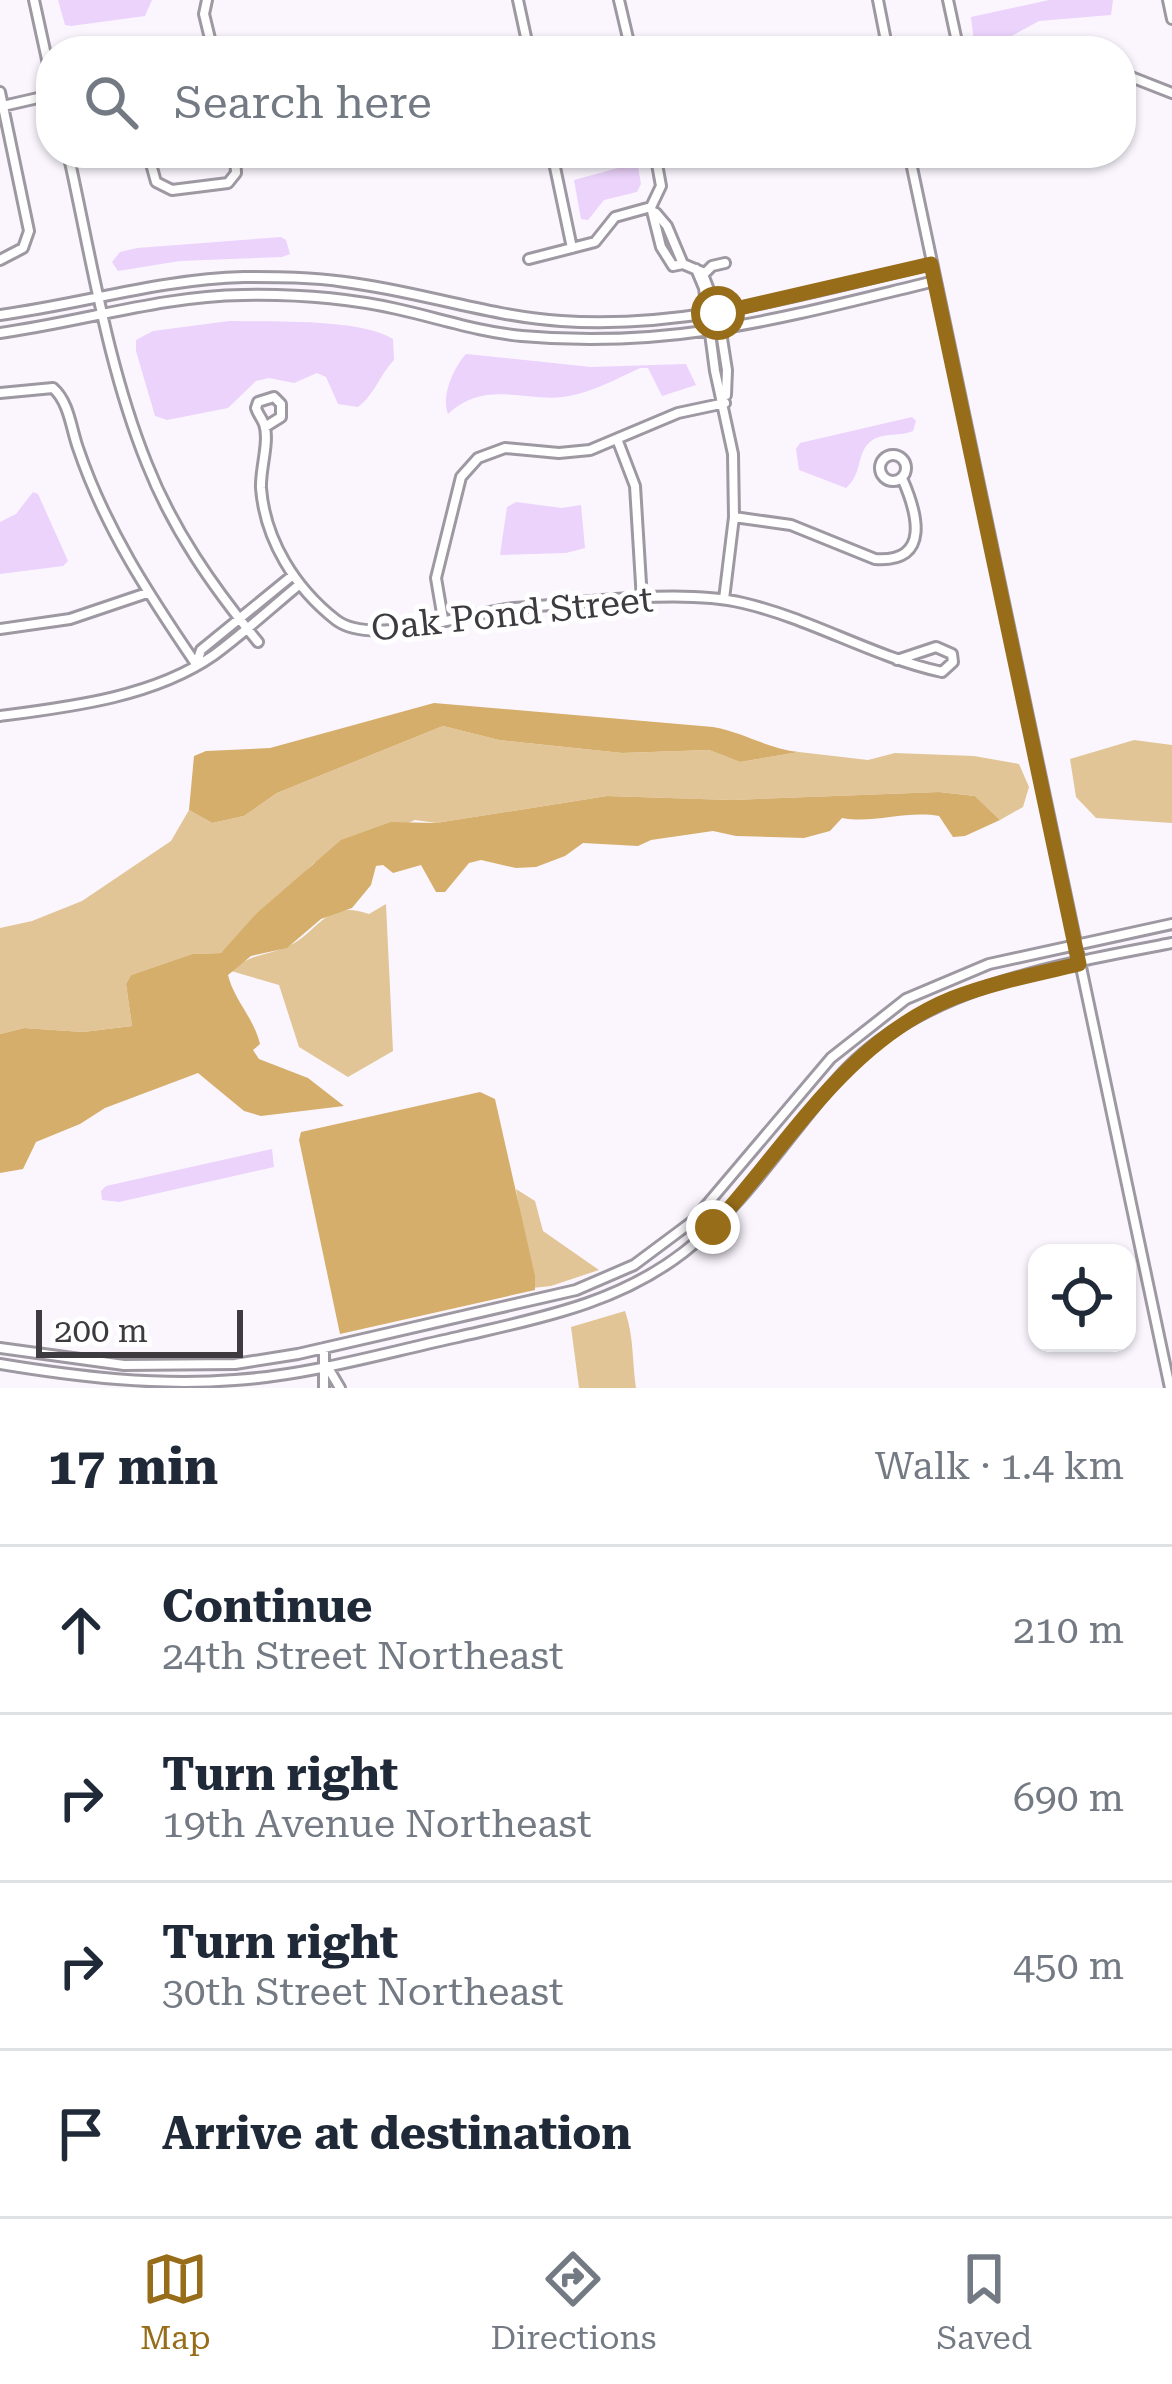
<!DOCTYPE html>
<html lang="en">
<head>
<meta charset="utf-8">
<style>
	body { margin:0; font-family:"Roboto Serif",serif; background:#f2f2f3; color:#1f2937 }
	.controls { position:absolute; right:36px; bottom:36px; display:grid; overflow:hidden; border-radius:24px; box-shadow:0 3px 9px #0004 }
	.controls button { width:108px; height:108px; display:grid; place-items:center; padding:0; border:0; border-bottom:3px solid #e0e1e3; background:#fff; color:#1f2937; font:60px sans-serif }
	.scale { position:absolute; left:36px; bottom:30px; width:207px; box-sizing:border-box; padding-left:12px; border:6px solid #3d3b3f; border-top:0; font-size:33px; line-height:42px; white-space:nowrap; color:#3d3b3f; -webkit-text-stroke:9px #fff; paint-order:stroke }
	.stop { position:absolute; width:36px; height:36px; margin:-27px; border:9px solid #976d19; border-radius:50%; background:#fff }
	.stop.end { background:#976d19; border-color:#fff; box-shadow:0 3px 12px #0008 }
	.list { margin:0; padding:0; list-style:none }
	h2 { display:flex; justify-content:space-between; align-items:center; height:156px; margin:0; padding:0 48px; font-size:51px }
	h2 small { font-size:39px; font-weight:400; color:#747a83 }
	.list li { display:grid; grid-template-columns:78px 1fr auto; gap:36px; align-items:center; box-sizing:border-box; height:168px; padding:0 48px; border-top:3px solid #e0e1e3 }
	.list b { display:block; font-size:45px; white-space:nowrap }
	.list p { margin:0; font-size:39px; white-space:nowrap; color:#747a83 }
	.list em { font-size:39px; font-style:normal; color:#747a83 }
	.icon { flex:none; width:66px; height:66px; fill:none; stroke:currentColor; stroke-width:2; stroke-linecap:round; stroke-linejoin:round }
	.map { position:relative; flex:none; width:1172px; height:1388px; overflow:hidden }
	.search { position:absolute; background:#fff; box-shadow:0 3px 9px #0004; left:36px; right:36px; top:36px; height:132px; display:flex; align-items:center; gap:30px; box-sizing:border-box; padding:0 42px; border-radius:48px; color:#747a83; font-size:45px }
	.sheet { height:828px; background:#fff }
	nav { display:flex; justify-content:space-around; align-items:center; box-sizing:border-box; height:168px; border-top:3px solid #e0e1e3; background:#fff; font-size:33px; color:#747a83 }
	nav a { display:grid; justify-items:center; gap:6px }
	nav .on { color:#976d19 }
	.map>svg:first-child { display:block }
	.green { fill:#e2c596 }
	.forest { fill:#d6ae6b }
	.water { fill:#ebd3fb }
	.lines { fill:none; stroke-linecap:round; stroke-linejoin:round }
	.minor-casing { stroke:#9e98a2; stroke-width:14 }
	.minor { stroke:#fff; stroke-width:8 }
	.route { stroke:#976d19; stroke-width:15 }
	.labels { text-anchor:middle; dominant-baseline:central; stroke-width:10; stroke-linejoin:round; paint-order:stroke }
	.street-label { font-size:36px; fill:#3d3b3f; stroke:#fff }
</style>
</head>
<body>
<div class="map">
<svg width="1172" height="1388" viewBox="0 0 1172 1388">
	<rect width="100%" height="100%" fill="#fbf6fe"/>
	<!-- green -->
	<path class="green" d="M443 726 499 740 622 753 709 750 740 762 799 752 868 760 895 753 974 756 1019 764 1029 787 1023 807 1000 820 975 796 939 792 731 800 607 796 436 823 415 820 314 863 221 953 192 954 131 975 126 984 132 1026 83 1032 24 1028 0 1034V928L32 921 82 901 171 841 189 810 212 823 244 816 277 793Z
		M1134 740 1172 745V823L1096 818 1076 797 1070 759Z
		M386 904 393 1051 348 1077 299 1047 279 985 231 971C248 955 263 956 284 948 319 935 323 898 369 914Z
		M516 1189 535 1201 543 1231 599 1270 551 1286 532 1288Z
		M625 1311C634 1336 632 1361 636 1388H579L571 1327Z"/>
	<!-- forest -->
	<path class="forest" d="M434 703 713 727C743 732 768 749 799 752L740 762 709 750 622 753 499 740 443 726 277 793 244 816 212 823 189 810 194 756 206 751 270 748Z
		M939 792 975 796 1000 820 965 836 953 837 939 816C906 810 874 824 842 818L830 831 804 838 736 836 713 831 651 840 638 846 583 843 565 856 536 867 516 868 481 860 469 863 445 892H436L421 865 393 873 383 865 376 866 371 885 352 908 321 919 287 948 251 956 228 975C234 1000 254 1018 260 1044L253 1050 259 1059 308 1078 344 1106 261 1116 244 1111 198 1073 105 1108 80 1124 36 1142 23 1169 0 1173V1034L24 1028 83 1032 132 1026 126 984 131 975 192 954 221 953 257 913 341 840 391 822 436 823 607 796 731 800Z
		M480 1092 495 1099 535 1276V1290L340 1334 299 1140 301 1132Z"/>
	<!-- water -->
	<path class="water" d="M58 0H152L145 16 71 26 65 25Z
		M1049 0H1113L1111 15 1039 21 984 51H975L971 17Z
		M629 165 638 166 641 184 637 192 604 200 588 220 581 219 574 180Z
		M281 237 286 240 290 254 282 257 180 261 118 271 112 262 120 252 137 248Z
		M229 321C269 322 360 318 393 339L394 360C379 376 375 394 358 407L338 404 326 377 317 373 294 383 269 378 256 381 228 408 167 420 155 416 136 351V340L153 331Z
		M466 354 591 367 686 364 696 385 662 396 648 368H640C618 378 593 392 569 396 527 404 486 378 448 414 441 397 453 368 466 354Z
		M912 417 916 421 913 431C900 437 887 432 874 439 855 450 864 473 846 488L799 470 796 449 800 443Z
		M33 492 38 494 68 561 63 566 0 574V522L16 514Z
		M516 502 562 508 581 505 585 548 566 553 500 555 507 507Z
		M272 1149 274 1167 119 1202 102 1200 101 1191 106 1186Z"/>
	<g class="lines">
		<defs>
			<path id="minor" d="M34 0 51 78
				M207 0 204 14 213 51
				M518 0 529 51
				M619 0 631 51
				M878 0 888 51
				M948 0 959 51
				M1168 0 1172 19
				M1121 73 1172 93
				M0 92 29 231 23 248 0 260
				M3 106 51 95
				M68 153C91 256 107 365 147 464 173 530 213 587 258 642
				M148 153 156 182 172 190 228 183 236 173 235 153
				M552 153 572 248
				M909 153 1170 1388
				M651 207 661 247 673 266 683 264 702 272 718 313
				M656 213 667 226 683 264
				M529 259 595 242 615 217 651 207 661 186 655 153
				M696 269 704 288 715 371 733 454 734 517 724 599
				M704 274 712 266 725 263
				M718 313 727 370 726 395
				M0 315C82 304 161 279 244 277 278 277 312 277 345 282 418 291 488 316 561 321 688 330 809 292 931 264
				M0 333C81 322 161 296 243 295 294 294 347 298 397 309 438 318 479 332 522 336 674 350 789 316 935 281
				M0 393 53 388C69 402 71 428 78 448 105 528 149 595 196 664
				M265 427 281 417V404L274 397 258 402 256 408C258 414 262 419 264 424 270 441 260 469 261 488 265 540 295 588 336 620 373 648 467 612 514 608 581 603 679 588 743 603 812 619 873 657 942 672L953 662 952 654 936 647 897 660
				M617 439 635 486 642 600
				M880 468a13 13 0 1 1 26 0a13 13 0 1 1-26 0Z
				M734 517 791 525 875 559C932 563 917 512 902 478
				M443 619 436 578 461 477 478 458 505 448 559 453 590 450 678 413 725 403
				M0 629 70 619 147 593
				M197 662 201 650 293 575
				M0 716C70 707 154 697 214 655 244 633 272 607 300 584
				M0 1348 124 1365 235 1364 298 1354 576 1290 634 1265 693 1221 831 1058 906 999 989 964 1172 924
				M0 1364C78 1377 156 1386 235 1380 310 1375 384 1353 458 1337 539 1318 617 1304 684 1252 746 1204 789 1133 841 1075 919 988 1061 964 1172 943
				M327 1366 340 1388
				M324 1388V1348"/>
		</defs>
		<!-- minor casing -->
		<use href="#minor" class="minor-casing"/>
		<!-- minor -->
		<use href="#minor" class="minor"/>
	</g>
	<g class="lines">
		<!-- route -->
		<path class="route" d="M713 1227C788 1145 846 1041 953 998 994 982 1037 974 1079 964L931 264 718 313"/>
	</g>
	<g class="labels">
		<!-- street labels -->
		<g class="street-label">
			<text transform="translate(512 614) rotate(-6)">Oak Pond Street</text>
		</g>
	</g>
</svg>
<div class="controls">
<button><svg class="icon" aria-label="locate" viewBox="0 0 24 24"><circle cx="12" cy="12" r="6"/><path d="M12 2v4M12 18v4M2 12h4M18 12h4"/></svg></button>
</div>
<div class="scale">200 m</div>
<div class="stop" style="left:718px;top:313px"></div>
<div class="stop end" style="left:713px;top:1227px"></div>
<div class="search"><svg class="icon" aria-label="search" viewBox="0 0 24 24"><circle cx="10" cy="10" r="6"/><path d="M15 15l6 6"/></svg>Search here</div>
</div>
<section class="sheet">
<h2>17 min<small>Walk · 1.4 km</small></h2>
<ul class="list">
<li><svg class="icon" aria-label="ahead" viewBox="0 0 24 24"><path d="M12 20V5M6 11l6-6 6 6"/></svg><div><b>Continue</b><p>24th Street Northeast</p></div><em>210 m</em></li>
<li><svg class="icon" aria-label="right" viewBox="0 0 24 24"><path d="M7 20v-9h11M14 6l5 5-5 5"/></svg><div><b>Turn right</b><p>19th Avenue Northeast</p></div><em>690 m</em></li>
<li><svg class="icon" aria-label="right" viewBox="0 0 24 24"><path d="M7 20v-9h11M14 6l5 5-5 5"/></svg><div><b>Turn right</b><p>30th Street Northeast</p></div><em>450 m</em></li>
<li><svg class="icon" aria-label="arrive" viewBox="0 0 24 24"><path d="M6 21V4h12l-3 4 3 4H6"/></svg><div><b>Arrive at destination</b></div></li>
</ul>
</section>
<nav>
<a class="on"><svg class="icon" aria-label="map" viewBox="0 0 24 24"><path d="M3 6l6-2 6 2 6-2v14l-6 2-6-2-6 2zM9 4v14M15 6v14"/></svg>Map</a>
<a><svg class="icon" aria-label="directions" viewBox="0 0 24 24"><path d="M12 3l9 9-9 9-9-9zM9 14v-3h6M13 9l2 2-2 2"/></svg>Directions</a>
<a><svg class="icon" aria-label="saved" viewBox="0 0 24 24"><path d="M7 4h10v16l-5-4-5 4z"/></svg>Saved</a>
</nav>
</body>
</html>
